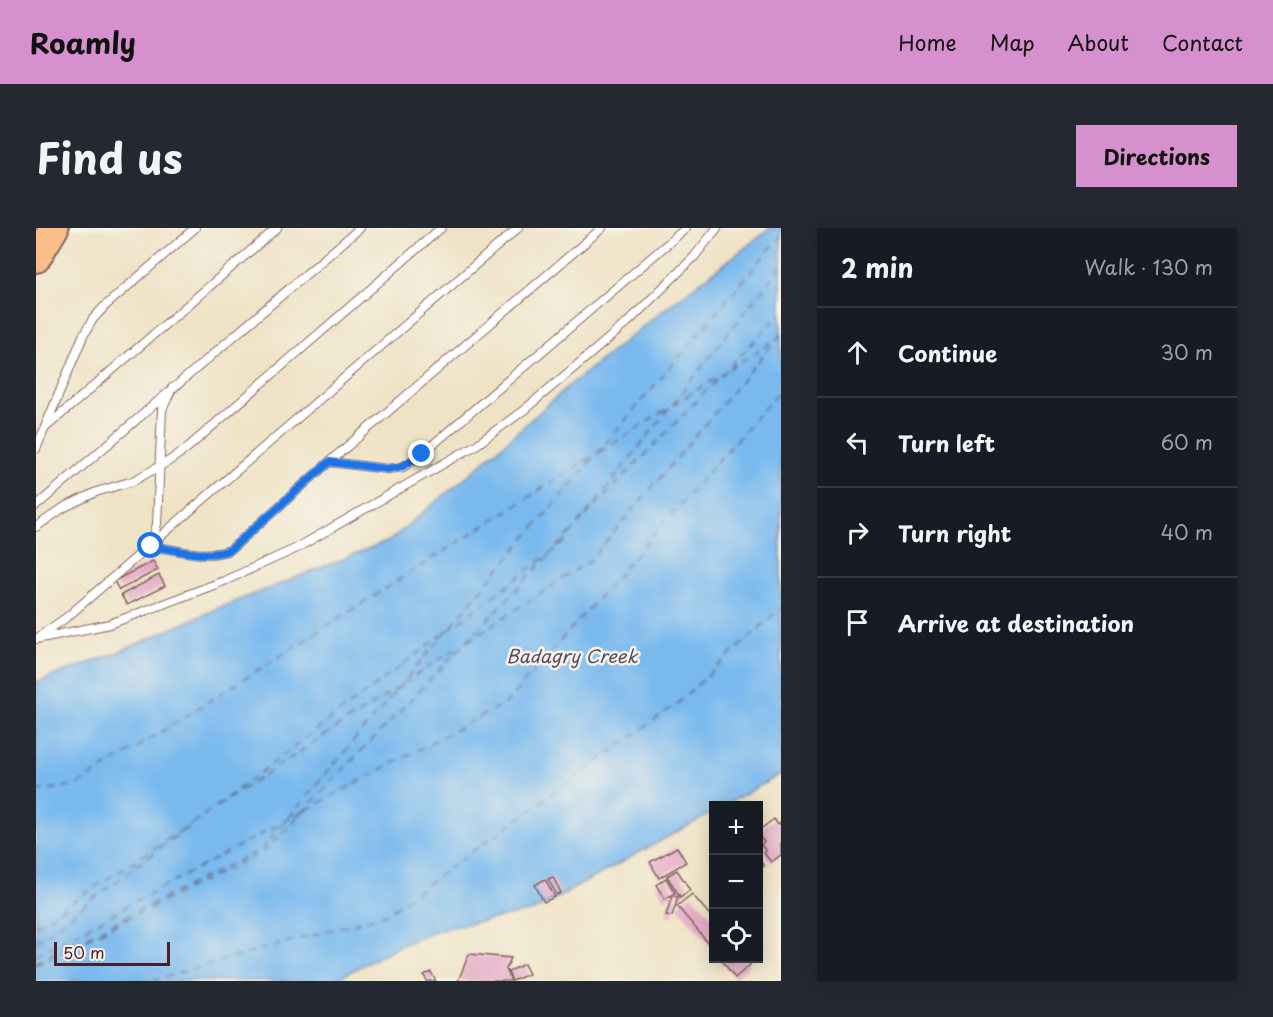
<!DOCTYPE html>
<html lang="en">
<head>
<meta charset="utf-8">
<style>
	body { margin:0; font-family:"Playpen Sans",sans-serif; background:#242831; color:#f1f3f6 }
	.controls { position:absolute; right:18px; bottom:18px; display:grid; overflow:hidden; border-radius:0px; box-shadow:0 3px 15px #0003 }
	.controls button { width:54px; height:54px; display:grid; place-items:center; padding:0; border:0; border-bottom:2px solid #363941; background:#171b24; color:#f1f3f6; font:30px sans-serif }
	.scale { position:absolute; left:18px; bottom:15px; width:116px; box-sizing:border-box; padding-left:6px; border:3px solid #4a1f2b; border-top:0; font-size:16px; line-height:21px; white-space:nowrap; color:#4a1f2b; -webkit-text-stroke:4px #f7f3e8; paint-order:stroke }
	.stop { position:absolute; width:18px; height:18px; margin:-14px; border:4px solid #1a73e8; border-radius:50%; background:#fff }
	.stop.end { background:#1a73e8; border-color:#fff; box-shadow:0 2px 6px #0008 }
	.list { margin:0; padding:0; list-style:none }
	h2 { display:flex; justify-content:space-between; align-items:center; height:78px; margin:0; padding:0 24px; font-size:26px }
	h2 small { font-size:20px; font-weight:400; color:#9ea1a6 }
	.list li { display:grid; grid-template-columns:39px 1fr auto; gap:18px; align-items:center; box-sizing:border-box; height:90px; padding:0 24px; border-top:2px solid #363941 }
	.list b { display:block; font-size:22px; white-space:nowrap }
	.list em { font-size:20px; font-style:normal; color:#9ea1a6 }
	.icon { flex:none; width:33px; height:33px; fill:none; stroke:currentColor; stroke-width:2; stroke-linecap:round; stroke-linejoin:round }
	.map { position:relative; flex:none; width:745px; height:753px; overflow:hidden; border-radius:0px }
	header { display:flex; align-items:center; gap:36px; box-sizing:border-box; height:84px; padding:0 30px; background:#d690ce; color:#111 }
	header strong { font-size:28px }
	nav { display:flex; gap:33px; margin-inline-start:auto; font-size:21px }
	.intro { display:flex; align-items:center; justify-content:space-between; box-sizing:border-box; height:144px; padding:0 36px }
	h1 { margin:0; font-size:42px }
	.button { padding:15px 27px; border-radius:0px; background:#d690ce; color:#111; font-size:21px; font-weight:700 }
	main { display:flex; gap:36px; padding:0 36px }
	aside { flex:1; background:#171b24; border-radius:0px; box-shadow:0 3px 15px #0003 }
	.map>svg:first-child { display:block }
	.water { fill:#79b9ee; stroke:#626c8c; stroke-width:1.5 }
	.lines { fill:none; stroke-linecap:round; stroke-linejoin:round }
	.ferry { stroke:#584d66; stroke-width:1.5; stroke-dasharray:8 6; stroke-linecap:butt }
	.building { fill:#e4abc6 }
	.lane-casing { stroke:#846461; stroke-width:10 }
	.highway-casing { stroke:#846461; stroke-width:32 }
	.lane { stroke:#fff; stroke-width:8 }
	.highway { stroke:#f9bc8a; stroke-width:28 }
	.route { stroke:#1a73e8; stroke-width:8 }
	.labels { text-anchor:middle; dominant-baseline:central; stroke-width:5; stroke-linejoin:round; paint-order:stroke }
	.water-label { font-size:18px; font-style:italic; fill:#584d66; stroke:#f7f3e8 }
</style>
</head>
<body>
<header>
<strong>Roamly</strong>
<nav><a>Home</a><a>Map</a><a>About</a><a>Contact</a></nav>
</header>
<div class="intro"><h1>Find us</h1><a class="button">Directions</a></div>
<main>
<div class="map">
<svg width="745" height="753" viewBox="0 0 745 753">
	<rect width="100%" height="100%" fill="#f7f3e8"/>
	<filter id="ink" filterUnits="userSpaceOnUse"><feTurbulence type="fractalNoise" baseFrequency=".0167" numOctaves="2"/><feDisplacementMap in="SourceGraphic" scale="12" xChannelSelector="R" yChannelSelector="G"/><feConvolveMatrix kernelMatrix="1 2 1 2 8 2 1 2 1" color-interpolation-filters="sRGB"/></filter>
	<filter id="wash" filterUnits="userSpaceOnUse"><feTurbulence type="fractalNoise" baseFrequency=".008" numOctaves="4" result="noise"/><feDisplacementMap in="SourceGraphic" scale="24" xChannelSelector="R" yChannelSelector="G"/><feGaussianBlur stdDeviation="1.35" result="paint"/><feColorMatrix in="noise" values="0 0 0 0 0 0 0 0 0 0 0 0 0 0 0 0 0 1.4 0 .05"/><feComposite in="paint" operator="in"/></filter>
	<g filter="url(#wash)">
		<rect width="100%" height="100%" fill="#efe3c6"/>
		<!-- water -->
		<path class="water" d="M733 0H745V546L689 577 678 578 677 584 497 683 401 702 359 720 297 753H0V454L80 425 185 379 353 313 443 238 535 156 626 83 727 6Z"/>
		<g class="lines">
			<!-- ferry -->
			<path class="ferry" d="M693 141 739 112
				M637 177 686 146
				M564 224 633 180
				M549 289 745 85
				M520 320 535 304
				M412 402 527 316 745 38
				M432 413 555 332 745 106
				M367 456 425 417
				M0 563 42 557 557 228
				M181 578 363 459
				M270 582 471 474 745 161
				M0 698 155 596
				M0 714 406 407
				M0 727 266 584
				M0 734 227 620 745 8
				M0 736 229 623 513 328
				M115 753 350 686 641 476 745 380"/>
		</g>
		<g id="blocks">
			<!-- building -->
			<path class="building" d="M117 333 122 342 83 362 78 353Z
				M123 347 129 358 91 377 85 367Z
				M738 591 742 597 745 594V627L735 634 728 625 730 623 725 617 728 614 722 607V603Z
				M641 619 650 634 623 650 614 634Z
				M722 630 728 638 722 642Z
				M641 642 654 662 644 669 631 648Z
				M517 649 525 665 521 667 512 651Z
				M630 650 639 665 629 671 620 657Z
				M509 651 519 669 508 674 499 657Z
				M656 666 678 692V722L641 678Z
				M636 668 642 669 636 688 630 687Z
				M433 726 475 730 470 741 475 753H422Z
				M684 730H709L714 737 699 750Z
				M488 736 493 746 476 753 472 744Z
				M395 744 400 753H391L388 747Z"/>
		</g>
	</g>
	<g filter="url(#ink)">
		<use href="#blocks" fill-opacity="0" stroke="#846461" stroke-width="1.5"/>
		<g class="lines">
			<defs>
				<path id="lane" d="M136 160 126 182 121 296 115 318C141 322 169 331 194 322L293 234 566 0
					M9 200 241 0
					M0 221 47 108 57 91 69 78 159 0
					M293 234 352 241 367 239 386 226 650 0
					M0 278 324 0
					M0 299 27 280 60 264 97 253 133 233 150 221 405 0
					M4 408 31 389 482 0
					M0 411 74 396 188 353 259 321 440 217 488 182 592 94 658 29 681 0"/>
				<path id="highway" d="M0 30 18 0"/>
			</defs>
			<!-- lane casing -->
			<use href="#lane" class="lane-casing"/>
			<!-- highway casing -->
			<use href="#highway" class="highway-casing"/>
			<!-- lane -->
			<use href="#lane" class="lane"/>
			<!-- highway -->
			<use href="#highway" class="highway"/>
		</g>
	</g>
	<g class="lines" filter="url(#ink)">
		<!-- route -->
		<path class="route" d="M115 318C141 322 169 331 194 322L293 234 352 241 367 238 386 226"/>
	</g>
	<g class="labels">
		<!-- water labels -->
		<g class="water-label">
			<text x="536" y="427">Badagry Creek</text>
		</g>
	</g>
</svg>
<div class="controls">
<button>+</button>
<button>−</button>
<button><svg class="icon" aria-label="locate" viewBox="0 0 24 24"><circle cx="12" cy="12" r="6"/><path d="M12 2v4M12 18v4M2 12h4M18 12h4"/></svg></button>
</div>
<div class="scale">50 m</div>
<div class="stop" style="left:115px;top:318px"></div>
<div class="stop end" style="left:386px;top:226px"></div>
</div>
<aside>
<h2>2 min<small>Walk · 130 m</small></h2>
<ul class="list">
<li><svg class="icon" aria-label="ahead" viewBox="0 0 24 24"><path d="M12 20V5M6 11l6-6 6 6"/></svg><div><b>Continue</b></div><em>30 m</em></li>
<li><svg class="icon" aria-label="left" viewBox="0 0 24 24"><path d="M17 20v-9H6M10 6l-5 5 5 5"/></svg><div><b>Turn left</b></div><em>60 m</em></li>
<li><svg class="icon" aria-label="right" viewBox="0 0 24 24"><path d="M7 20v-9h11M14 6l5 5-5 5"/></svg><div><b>Turn right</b></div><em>40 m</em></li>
<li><svg class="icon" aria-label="arrive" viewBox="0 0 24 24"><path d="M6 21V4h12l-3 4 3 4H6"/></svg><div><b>Arrive at destination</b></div></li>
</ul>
</aside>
</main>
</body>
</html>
